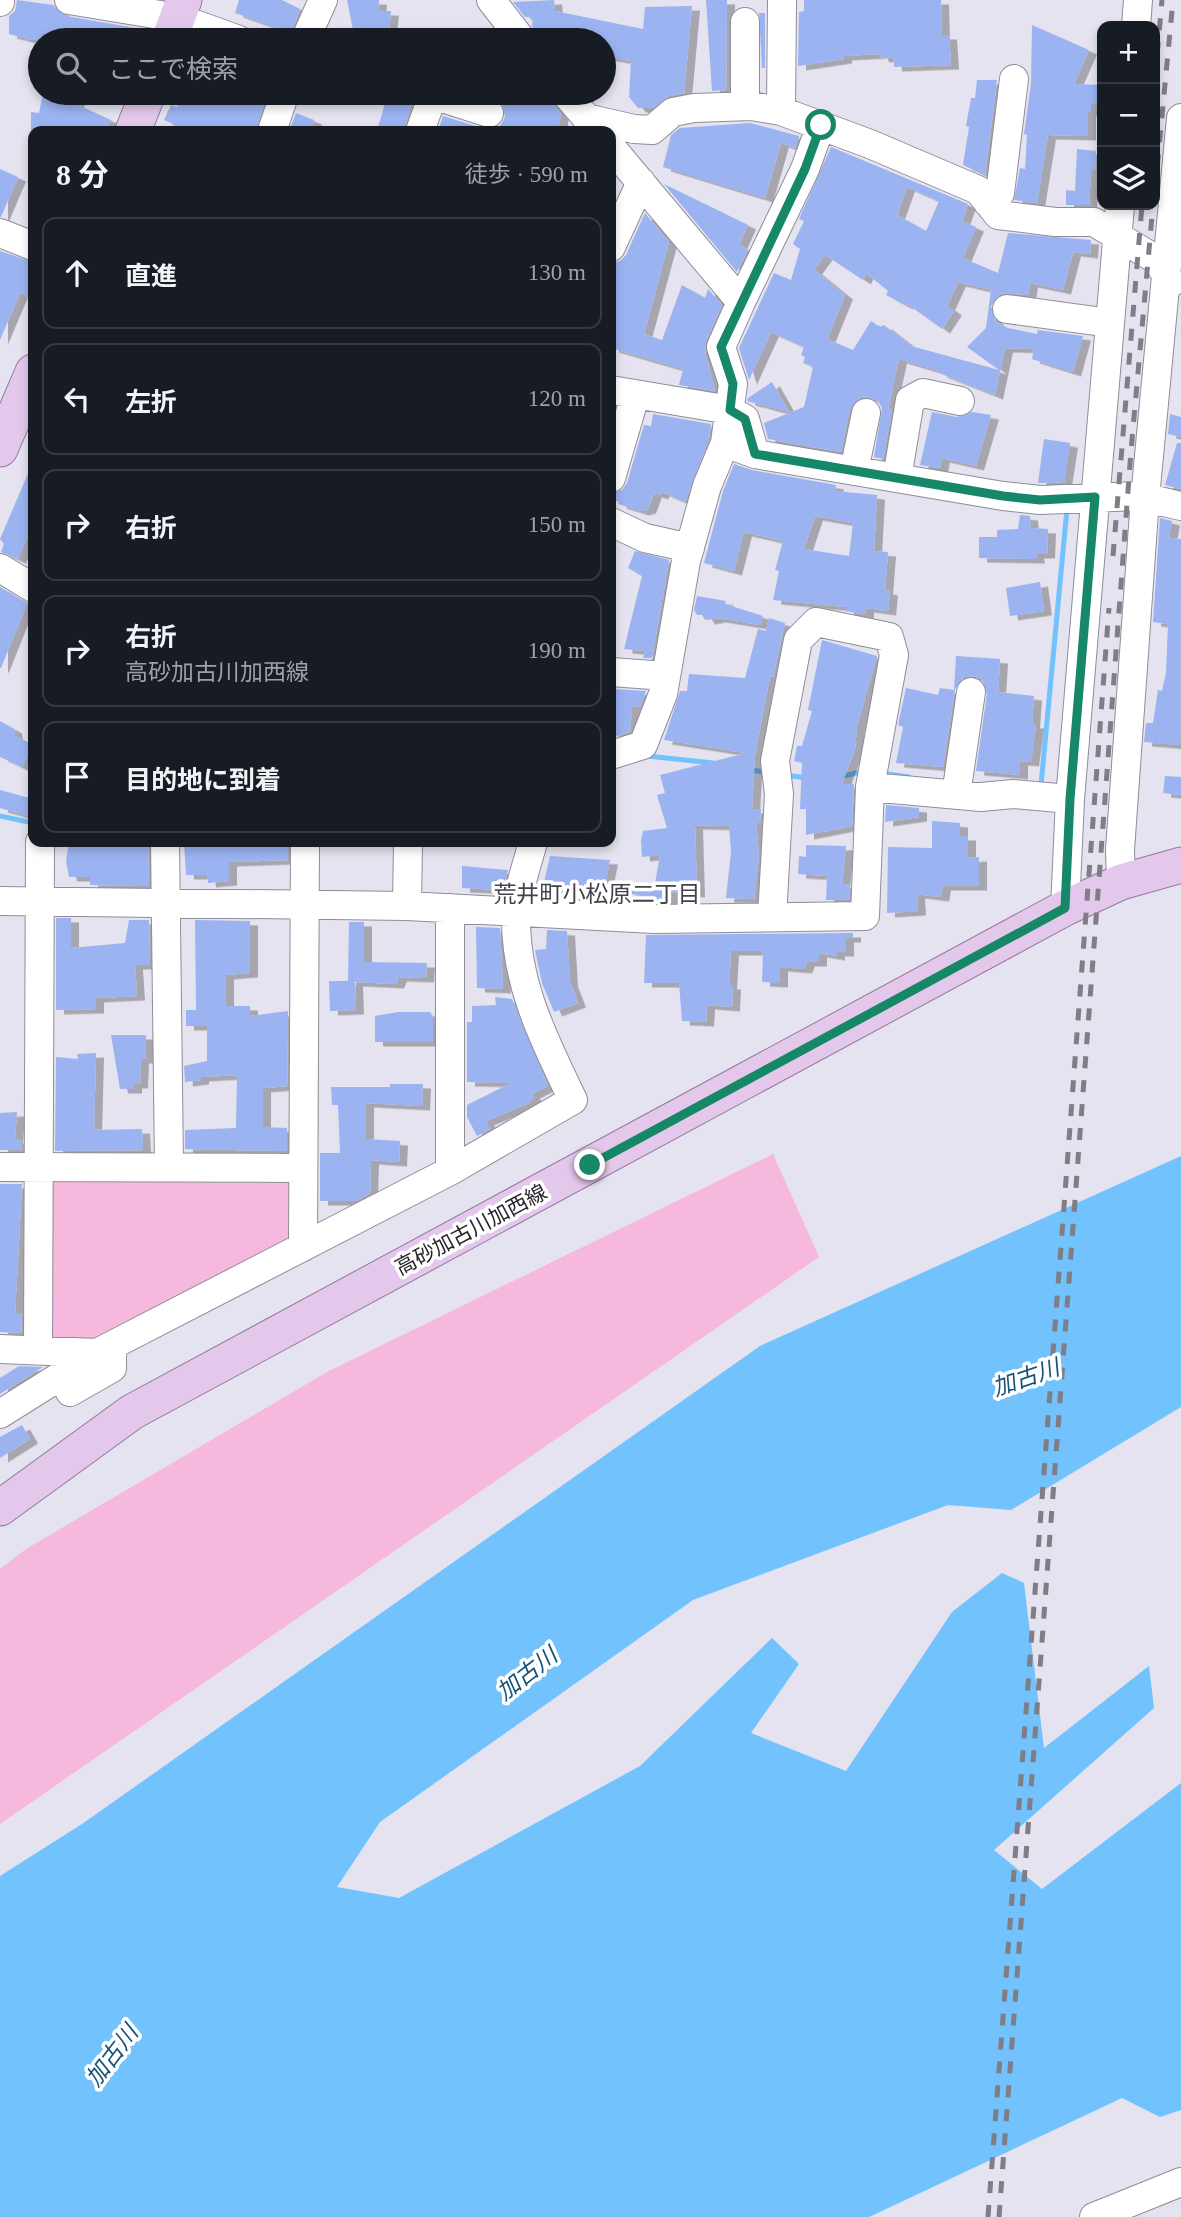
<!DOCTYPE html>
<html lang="ja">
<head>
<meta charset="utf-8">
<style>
	body { margin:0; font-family:"Times New Roman","Noto Sans JP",serif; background:#242831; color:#f1f3f6 }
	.controls { position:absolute; right:21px; top:21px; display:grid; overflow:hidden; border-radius:14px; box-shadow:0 4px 10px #0003 }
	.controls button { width:63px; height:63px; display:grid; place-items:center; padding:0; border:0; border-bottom:2px solid #363941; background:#171b24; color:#f1f3f6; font:35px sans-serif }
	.stop { position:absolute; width:21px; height:21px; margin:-16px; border:5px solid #178867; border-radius:50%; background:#fff }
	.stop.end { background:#178867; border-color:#fff; box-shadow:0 2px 7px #0008 }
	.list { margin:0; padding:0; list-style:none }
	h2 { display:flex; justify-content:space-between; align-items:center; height:91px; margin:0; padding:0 28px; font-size:30px }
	h2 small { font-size:23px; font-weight:400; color:#9ea1a6 }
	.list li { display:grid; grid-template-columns:46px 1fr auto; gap:21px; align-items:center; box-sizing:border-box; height:112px; margin:0 14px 14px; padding:0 14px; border:2px solid #363941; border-radius:14px }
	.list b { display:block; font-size:26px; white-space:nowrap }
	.list p { margin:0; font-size:23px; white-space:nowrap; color:#9ea1a6 }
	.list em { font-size:23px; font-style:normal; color:#9ea1a6 }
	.icon { flex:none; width:38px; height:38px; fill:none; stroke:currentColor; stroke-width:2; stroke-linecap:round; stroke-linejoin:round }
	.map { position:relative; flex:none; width:1181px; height:2217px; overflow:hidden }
	.search { position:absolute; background:#171b24; box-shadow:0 4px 10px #0003; left:28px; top:28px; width:588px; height:77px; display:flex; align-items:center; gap:18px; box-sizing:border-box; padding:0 24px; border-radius:38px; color:#9ea1a6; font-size:26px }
	.panel { position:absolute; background:#171b24; box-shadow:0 4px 10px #0003; left:28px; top:126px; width:588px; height:721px; border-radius:14px }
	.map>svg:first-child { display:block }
	.green { fill:#f7b8de }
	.water { fill:#71c2fd }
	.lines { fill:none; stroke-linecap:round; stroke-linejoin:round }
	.stream { stroke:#71c2fd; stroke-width:5 }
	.building { fill:#9bb3f1; fill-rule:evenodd; filter:url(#shadow) }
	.minor-casing { stroke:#8f8d99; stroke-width:30 }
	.major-casing { stroke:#94789f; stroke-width:37 }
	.minor { stroke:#fff; stroke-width:28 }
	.major { stroke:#e3c8eb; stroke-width:35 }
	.rail { stroke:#7f7e86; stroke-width:5; stroke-dasharray:12 12; stroke-linecap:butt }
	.route { stroke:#178867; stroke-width:9 }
	.labels { text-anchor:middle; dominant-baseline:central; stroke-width:7; stroke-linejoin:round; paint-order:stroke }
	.street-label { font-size:21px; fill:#26252a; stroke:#fff }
	.neighbourhood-label { font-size:23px; fill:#43424c; stroke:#fff }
	.water-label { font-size:23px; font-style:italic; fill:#165279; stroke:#fff }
</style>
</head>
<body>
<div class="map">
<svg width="1181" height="2217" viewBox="0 0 1181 2217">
	<defs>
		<filter id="shadow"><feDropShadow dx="8" dy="4.5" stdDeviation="0" flood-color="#0004"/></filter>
	</defs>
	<rect width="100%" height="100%" fill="#e4e3ef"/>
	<!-- green -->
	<path class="green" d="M773 1154 819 1257 0 1824V1569L26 1549 327 1372Z
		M51 1181 292 1183 290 1245 98 1343 50 1342Z"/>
	<!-- water -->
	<path class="water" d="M1181 1156V1407L1011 1510 948 1505 693 1600 380 1822 337 1887 399 1898 640 1766 772 1638 799 1664 751 1733 846 1771 952 1612 1002 1573 1024 1583 1044 1748 1149 1666 1154 1708 994 1850 1042 1889 1181 1783V2110L1160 2117 1122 2098 869 2217H0V1876L82 1824 760 1346Z"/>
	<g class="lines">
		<!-- stream -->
		<path class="stream" d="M647 756 713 763
			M747 769 769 773
			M881 773 909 777
			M785 775 807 778
			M840 777 864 771
			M1037 785H1041L1067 509
			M0 816 33 823"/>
	</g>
	<!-- building -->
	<path class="building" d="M17 0 53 5 66 16 136 28 134 40H32L9 34V16L15 11Z
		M239 0H282L300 9 289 39 273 33 275 27 235 13Z
		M347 0H379L378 11H391L388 40H355Z
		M554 0 555 11 643 29 645 7 692 6 684 93 669 96 653 108H638L629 97 631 61 604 56V40H538L532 26 533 17H525L513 2Z
		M706 0H727L726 90 712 91Z
		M804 0H941L942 35H949L951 65 894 67 893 57 881 58 880 54 844 56V59L798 66 799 12 804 11Z
		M759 13H765V68H762Z
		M1032 25 1089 50 1074 84 1102 85V104H1091V112H1088V136L1048 135 1037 203 1014 200 1020 168 1025 169 1027 135 1024 134 1031 83Z
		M977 80H997L985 175 963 165 969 127 966 126 971 98H975Z
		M43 93H78L76 104 111 120 105 131H31V112L39 113Z
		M182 93H263L267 94 256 131H190L164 120 171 105 177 107Z
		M388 93 414 95 404 131H377Z
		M480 93H514L543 101V97L550 99 561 114 558 131H438L443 116 485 129 500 126 505 117 502 102Z
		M296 113 314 120 310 131H289Z
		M750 123 799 136 795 148 781 143 765 198 663 167 671 135 680 128Z
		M831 147 968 204 962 221 976 227 963 258 998 273 1008 233 1091 240 1090 254 1073 252 1063 290 1030 283 1028 295 1001 293 991 306 996 322 1008 328 1037 334 1038 330 1083 336 1073 372 1032 359 1034 349 1005 348 995 395 939 373 940 371 899 359 888 409 892 410 883 459 874 457 882 408 878 401 869 397 860 398 850 409 841 452 768 439 764 423 804 407 813 367 803 363 805 357 801 355 804 347 771 332 749 380 739 348 774 273 791 280 800 249 793 244 804 221 799 219ZM907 187 939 201 926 231 897 215ZM825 255 863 280 866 273 888 291 886 295 905 305 906 303 942 329 954 311 947 306 958 282 991 290 986 328 967 347 999 370 911 346 884 325 880 327 871 321 853 350 827 339 845 295 814 270Z
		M1077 149 1096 151 1095 170H1091L1089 205H1066V190L1075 191Z
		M0 169 18 177 1 217H0Z
		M664 184 748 225 739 245 748 249 737 272Z
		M645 213 669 242 644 334 662 340 682 285 705 298 708 289 722 305 706 341 705 352 715 391 679 385 683 369 611 348V263L620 261 626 255Z
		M0 251 33 262V299L20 293 0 340Z
		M772 382 789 412 747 401 748 398Z
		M932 412 957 417 972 412 991 415 976 466 942 458 940 468 920 465Z
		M653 414 711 424 709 439 685 502 662 492 660 495 654 493 648 509 641 511 618 504 619 502 611 499V494L622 490 627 483 644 425 651 426Z
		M1170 414 1181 417V437L1168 434Z
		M1044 439 1070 443 1064 482 1038 483Z
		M1177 443H1181V489L1165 485Z
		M33 462V522L18 559 1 552 4 544 0 539Z
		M734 464 752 470 836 485 835 491 877 495 874 551 888 552 885 590 890 591 888 611 866 608V614L856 613 846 611V607L773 600 779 571 775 570 783 541 744 532 734 571 704 563 723 491ZM815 516 853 523 849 556 804 549Z
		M1020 515 1030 516 1031 528 1048 529 1047 554H1036L1037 559 979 558V537H997V530L1018 529Z
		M1160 518 1172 521 1169 538 1181 539 1180 745 1144 742 1146 723H1153L1158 690 1162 691 1166 673 1168 624 1153 622Z
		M635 551 669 560 652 658H643L645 651 624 649 642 576 628 568Z
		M1040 582 1044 611 1010 616 1006 588Z
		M0 587 27 603 1 668H0Z
		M697 596 726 601 725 604 763 616 760 625 718 618 707 620 704 615H697L694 610Z
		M769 618 785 623 773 677 770 676 755 755 752 809H761L760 823H756L759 856 754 899 726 898 731 852 729 826 695 825 697 893 670 892V902H654V897L622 893 655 884 660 855 642 857 641 840 643 831 667 828 657 795 665 793 660 775 746 753 664 740 680 691H687L689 674 745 678 758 629 766 631Z
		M822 640 877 656 857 726 855 749 842 784H854L852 826 806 835V809H800L802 763 794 761 797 746H802L812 711 808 710Z
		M956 656 1000 659 998 692 1034 696 1032 724H1036L1031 762 1020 761V775L976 771 987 694 982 679 973 676 964 677 955 689 943 767 896 763 903 727 898 725 906 688 938 695 940 688 954 690Z
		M614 689 646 691 640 707 632 706 630 732 611 738V702Z
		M0 721 14 729 15 736 32 744 22 767 0 757Z
		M1165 776 1181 777V795L1163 793Z
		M0 790 33 799 28 816 0 808Z
		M886 805 919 808V817L885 822Z
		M932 821 960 823V836H968V858L979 857V886H943L941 897 917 894 918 911 887 913 888 847 932 848Z
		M69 842H148L149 886 90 885V877H69L66 861Z
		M184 842 255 844V842H288V860L229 862V881L208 883 207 875H186Z
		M806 845 846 846 842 884 850 885 849 900H826L827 876 798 874 799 856 806 857Z
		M550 856 610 860 602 900 538 896 539 881 544 882Z
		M462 866 508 870 503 890 462 888Z
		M56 918H71V948L125 943 129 920H149L150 965H135L137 996 96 998V1009L56 1010Z
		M195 920 250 921V973L226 975V1006H250V1016L288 1011 287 1086 263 1088V1127L287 1128V1151L185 1149V1130L236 1128 237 1075 201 1077V1080L185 1082 184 1066 207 1061V1026H186V1010H196Z
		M349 922H364V962L427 963 426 978 399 977 396 984 355 982 356 1010 330 1011 329 981H348Z
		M476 927 500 928 503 989 477 988Z
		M547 930 567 931 570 982 578 1003 554 1012 542 983 535 950 546 949Z
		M853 933V938H846V952H837V956L819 953V962H807L804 969 780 967V983L762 982 763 951H731L729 985H733L732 1007 707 1005 706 1022 682 1021 679 983H644L646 935Z
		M495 997 512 999 548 1086 532 1094 534 1098 529 1103 486 1121 490 1129 477 1136 467 1117V1105L511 1083 467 1082V1022H472V1006L496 1005Z
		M398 1012H430L433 1016V1042H375V1016Z
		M111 1035H146L145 1059H141L140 1084H134V1089H120Z
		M96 1053 94 1130 142 1129 143 1150 55 1151 56 1057 78 1059 77 1054Z
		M390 1084H423L422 1106 366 1103V1139L400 1141 399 1162 371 1160 370 1193 356 1201H320V1153H340L338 1105H332L331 1087H390Z
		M17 1112 15 1139 22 1141 21 1150H0V1113Z
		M0 1184H22L15 1313H22L21 1333 0 1332Z
		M19 1366 43 1367 0 1394V1378Z
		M22 1425 30 1439 0 1458V1437Z"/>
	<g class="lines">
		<defs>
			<path id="minor" d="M69 0 178 18 239 40
				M491 0 522 40
				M0 2V0
				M745 22V106
				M1136 26 1138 0
				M305 40 323 0
				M565 93 598 131
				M781 111 782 0
				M586 118 634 129 652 130 673 112 694 108 751 106 781 111 870 144 978 190 998 215 1055 222H1094L1157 260 1171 283
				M272 131 285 93
				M420 131 433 95 489 113
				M611 147 741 302 721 347 733 384 725 443 755 454
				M988 203 1000 193 1014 79
				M0 233 33 246
				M611 247 641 182
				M741 302 805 169 821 125
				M1007 309 1110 323
				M611 390 730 410 745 419 755 454 1003 496 1040 500 1138 496 1181 506
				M854 471 866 413
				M611 478 635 396
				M897 478 910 400 923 393 960 401
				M611 522 645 538 690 548
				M0 568 33 588
				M611 672 666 676
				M611 755 643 745 663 694 686 561 707 486 725 443
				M870 787 981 797 1013 794 1070 799
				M956 795 971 692
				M165 842 169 1166
				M1121 882 1120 850 1145 498 1181 118
				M0 901 407 906 654 919 865 916 870 787 894 655 889 637 816 622 798 640 775 761 779 794 772 917
				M407 906 408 842
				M1065 908 1070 799 1120 205
				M0 1167 303 1168
				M450 1171V908
				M303 1247 305 842
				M38 1348 40 842
				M0 1349 97 1353
				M70 1392 112 1368V1346
				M0 1414 97 1353 450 1171 573 1100C544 1040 515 983 516 916 517 892 527 865 533 842
				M1094 2217 1181 2182"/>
			<path id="major" d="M169 40 184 0
				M133 131 148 93
				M0 449 33 372
				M0 1508 132 1412 1065 908 1121 882 1181 865"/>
		</defs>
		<!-- minor casing -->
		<use href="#minor" class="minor-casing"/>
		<!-- major casing -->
		<use href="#major" class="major-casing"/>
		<!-- minor -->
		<use href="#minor" class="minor"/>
		<!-- major -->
		<use href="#major" class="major"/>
		<!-- rail -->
		<path class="rail" d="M1155 78 1162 0
			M1155 190 1173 0
			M1113 556 1142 205
			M988 2217 1109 608
			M999 2217 1131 451 1153 205"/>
	</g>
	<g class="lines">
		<!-- route -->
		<path class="route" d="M590 1165 1065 908 1070 799 1095 497 1040 500 1003 496 755 454 745 419 730 410 733 384 721 347 805 169 821 125"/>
	</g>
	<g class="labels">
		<!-- street labels -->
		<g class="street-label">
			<text transform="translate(471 1230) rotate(-28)">高砂加古川加西線</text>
		</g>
		<!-- neighbourhood labels -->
		<g class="neighbourhood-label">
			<text x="597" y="894">荒井町小松原二丁目</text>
		</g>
		<!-- water labels -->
		<g class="water-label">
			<text transform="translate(1026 1378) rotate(-19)">加古川</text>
			<text transform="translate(527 1674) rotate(-38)">加古川</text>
			<text transform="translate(112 2056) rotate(-53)">加古川</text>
		</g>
	</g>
</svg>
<div class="controls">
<button>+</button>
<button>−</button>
<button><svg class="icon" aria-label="layers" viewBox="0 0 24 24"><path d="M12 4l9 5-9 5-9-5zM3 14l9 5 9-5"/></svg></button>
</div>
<div class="stop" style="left:821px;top:125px"></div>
<div class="stop end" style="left:590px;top:1165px"></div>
<div class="search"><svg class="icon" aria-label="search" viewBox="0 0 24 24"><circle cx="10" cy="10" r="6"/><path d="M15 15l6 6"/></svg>ここで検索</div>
<section class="panel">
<h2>8 分<small>徒歩 · 590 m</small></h2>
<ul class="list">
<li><svg class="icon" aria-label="ahead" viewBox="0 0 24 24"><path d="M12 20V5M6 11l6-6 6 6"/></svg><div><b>直進</b></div><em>130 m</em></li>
<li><svg class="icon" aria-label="left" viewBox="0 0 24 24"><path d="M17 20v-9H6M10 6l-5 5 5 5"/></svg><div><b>左折</b></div><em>120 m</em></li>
<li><svg class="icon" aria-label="right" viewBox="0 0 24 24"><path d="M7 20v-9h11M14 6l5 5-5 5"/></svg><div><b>右折</b></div><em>150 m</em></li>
<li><svg class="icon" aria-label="right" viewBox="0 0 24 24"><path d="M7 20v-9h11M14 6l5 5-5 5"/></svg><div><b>右折</b><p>高砂加古川加西線</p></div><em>190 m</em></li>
<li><svg class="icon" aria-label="arrive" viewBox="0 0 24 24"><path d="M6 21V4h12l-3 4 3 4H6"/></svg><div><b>目的地に到着</b></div></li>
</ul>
</section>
</div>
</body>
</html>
